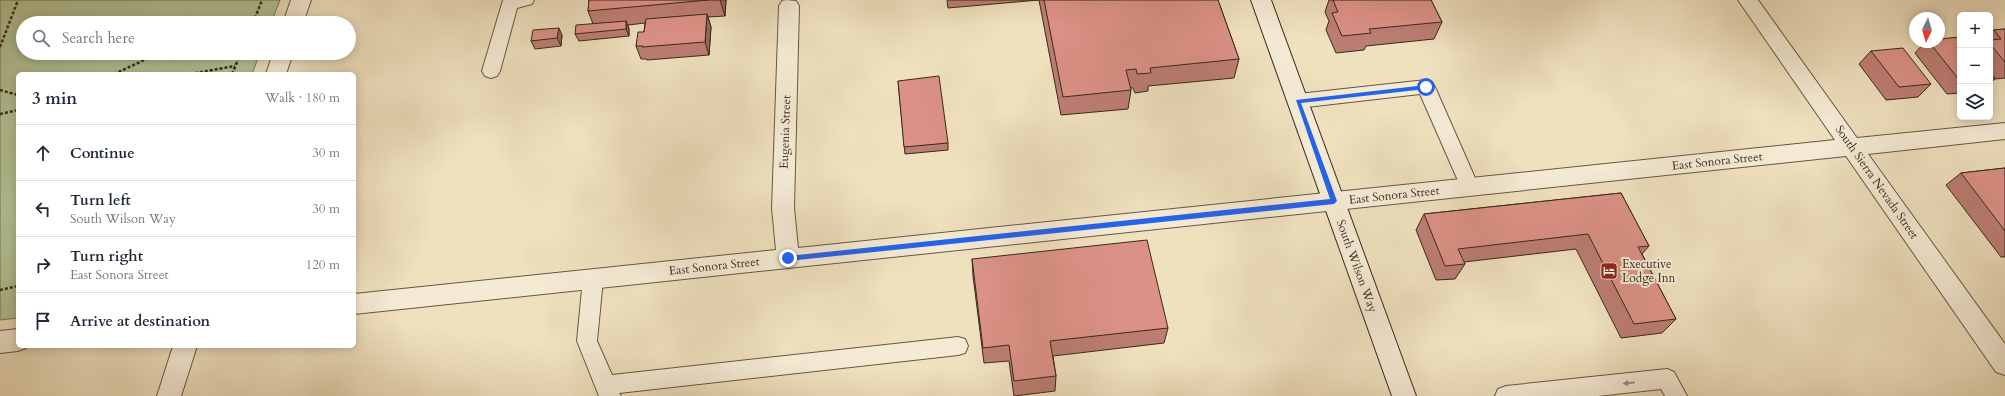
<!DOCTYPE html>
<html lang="en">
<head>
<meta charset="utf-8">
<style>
	body { margin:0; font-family:Cardo,serif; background:#f2f2f3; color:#1f2937 }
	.controls { position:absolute; right:12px; top:12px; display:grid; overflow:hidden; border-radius:6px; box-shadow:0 2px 10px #0003 }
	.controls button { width:36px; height:36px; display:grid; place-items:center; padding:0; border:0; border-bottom:1px solid #e0e1e3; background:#fff; color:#1f2937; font:20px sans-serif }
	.compass { position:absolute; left:1909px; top:12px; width:36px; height:36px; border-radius:50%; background:#fff; box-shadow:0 2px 10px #0003; rotate:185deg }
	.stop { position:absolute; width:12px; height:12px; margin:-9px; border:3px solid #2563eb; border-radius:50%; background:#fff }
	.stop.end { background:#2563eb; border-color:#fff; box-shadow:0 1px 4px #0008 }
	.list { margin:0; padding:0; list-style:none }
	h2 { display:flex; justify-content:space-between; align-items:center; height:52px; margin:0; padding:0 16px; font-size:17px }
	h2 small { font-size:13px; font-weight:400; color:#747a83 }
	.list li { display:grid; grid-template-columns:26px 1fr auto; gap:12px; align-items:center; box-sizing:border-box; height:56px; padding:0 16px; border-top:1px solid #e0e1e3 }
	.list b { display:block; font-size:15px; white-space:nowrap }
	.list p { margin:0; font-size:13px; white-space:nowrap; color:#747a83 }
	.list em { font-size:13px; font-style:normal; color:#747a83 }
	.icon { flex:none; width:22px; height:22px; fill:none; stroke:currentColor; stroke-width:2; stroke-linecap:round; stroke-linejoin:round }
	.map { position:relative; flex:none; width:2005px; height:396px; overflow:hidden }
	.search { position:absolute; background:#fff; box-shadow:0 2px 10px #0003; left:16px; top:16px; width:340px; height:44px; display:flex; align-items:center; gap:10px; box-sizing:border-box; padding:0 14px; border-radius:22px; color:#747a83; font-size:15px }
	.panel { position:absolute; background:#fff; box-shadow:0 2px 10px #0003; left:16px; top:72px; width:340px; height:276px; border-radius:6px }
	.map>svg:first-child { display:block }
	.green { fill:#b3c396; stroke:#757658 }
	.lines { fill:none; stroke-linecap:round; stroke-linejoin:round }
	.lane-casing { stroke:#655843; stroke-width:2 }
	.street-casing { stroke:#655843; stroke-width:2 }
	.secondary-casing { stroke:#372a1a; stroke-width:2 }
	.path { stroke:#372a1a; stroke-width:2.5; stroke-dasharray:3 2; stroke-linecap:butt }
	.lane { fill:#f5ebd5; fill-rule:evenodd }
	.street { fill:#f5ebd5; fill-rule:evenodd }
	.secondary { fill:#f5ebd5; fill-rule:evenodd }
	.wall { fill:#bc7d73; stroke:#372a1a }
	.shaded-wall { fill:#99665e; stroke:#372a1a }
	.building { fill:#db9186; stroke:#372a1a }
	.oneway { fill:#968a78 }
	.route { fill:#2563eb }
	.labels { text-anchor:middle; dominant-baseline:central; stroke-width:4; stroke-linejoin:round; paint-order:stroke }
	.street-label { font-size:12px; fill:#372a1a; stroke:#f5ebd5 }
	.poi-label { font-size:12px; fill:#372a1a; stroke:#f5ebd5; text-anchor:start }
</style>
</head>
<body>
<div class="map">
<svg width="2005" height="396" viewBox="0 0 2005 396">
	<rect width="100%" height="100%" fill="#efe0be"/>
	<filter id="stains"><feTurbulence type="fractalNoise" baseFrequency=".005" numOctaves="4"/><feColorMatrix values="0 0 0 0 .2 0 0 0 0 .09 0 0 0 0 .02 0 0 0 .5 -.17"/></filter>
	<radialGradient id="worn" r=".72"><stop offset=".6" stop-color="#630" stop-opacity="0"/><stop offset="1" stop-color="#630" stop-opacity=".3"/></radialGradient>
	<!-- green -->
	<path class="green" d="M0 0H280L271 23H23V53H260L252 74H18V318L0 320Z"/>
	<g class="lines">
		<defs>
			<path id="lane" d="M503 0H534L532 4 517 8 500 71 497 76 491 78 485 76 482 71Z
				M1426 80 1432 82 1435 87 1479 187 1477 192 1470 195 1463 192 1420 94 1298 108 1292 106 1289 101 1292 96 1298 94Z
				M593 270 600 273 603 279 597 341 612 375 958 337 965 339 968 346 965 353 958 355 619 393 621 396H599L577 341 583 279 586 273Z
				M1667 369 1674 372 1687 396H1665L1661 389 1598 396H1495L1498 389 1506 386Z"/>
			<path id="street" d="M291 0H311L303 23H283Z
				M786 0 796 1 799 6 794 208 798 248 1835 140 1738 0H1758L1857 138 2005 123V139L1868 154 2005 344V375L1996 372 1846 156 354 314V294L776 250 772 208 779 6 782 1Z
				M273 53H293L286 74H266Z
				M18 329V346H27L26 348 18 351 0 353V331Z
				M173 346H197L181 396H157Z"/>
			<path id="secondary" d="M1251 0H1271L1416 396H1392Z"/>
		</defs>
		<!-- lane casing -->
		<use href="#lane" class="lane-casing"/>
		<!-- street casing -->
		<use href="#street" class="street-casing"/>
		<!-- secondary casing -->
		<use href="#secondary" class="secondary-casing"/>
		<!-- path -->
		<path class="path" d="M253 23 262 0
			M0 47 18 0
			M114 74 153 56 154 53
			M190 74 235 66
			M232 74 241 53
			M0 90 18 95
			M0 114 18 110
			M0 290 18 286"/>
		<!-- lane -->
		<use href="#lane" class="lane"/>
		<!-- street -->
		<use href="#street" class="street"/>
		<!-- secondary -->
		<use href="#secondary" class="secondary"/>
	</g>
	<!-- wall -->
	<path class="wall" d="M589 0H726L725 16 708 17 711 27 709 55 647 60 646 59H641L636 46 644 32 645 23 628 25 629 29V36L579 41 575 34 593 24 588 11Z
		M947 0H1218L1239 59 1234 78 1148 86V91L1135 93 1133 88H1130L1131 90 1128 109 1061 115 1039 0 948 8Z
		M1329 0H1431L1442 22 1434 39 1366 46 1364 50 1336 53 1326 30 1329 21 1325 12Z
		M2005 29V78L1995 79 1990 83V34L1994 30Z
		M562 35 561 46 535 49 531 41Z
		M1960 37V93L1947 94 1915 53 1925 42H1939Z
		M1871 51 1931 84 1918 97 1886 100 1859 64Z
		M898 81 948 143V150L905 154Z
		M2005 168V257H2001L1946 185 1961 173Z
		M1621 193 1649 246 1642 254 1676 319 1662 333 1621 338 1576 249 1464 262 1465 264 1455 279 1436 280 1416 230 1424 214Z
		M972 259 1168 328 1164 343 1053 356 1056 376 1055 391 1014 396 1009 361 984 363 973 276Z"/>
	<!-- shaded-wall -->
	<path class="shaded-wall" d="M720 0H726L725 16Z
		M707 14 711 27 709 55 705 42Z
		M626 21 629 29V36L626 29Z
		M559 28 562 35 561 46 557 38Z"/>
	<!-- building -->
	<path class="building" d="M589 0H708L588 11Z
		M1044 0H1218L1239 59 1150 68 1151 73 1137 74 1136 69 1126 70 1131 90 1063 97Z
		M1333 0H1431L1442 22 1369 29 1371 33 1342 36 1332 13 1338 12Z
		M707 14 705 42 642 47 643 46H636L638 32H644L646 19Z
		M626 21V29L575 34 576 25Z
		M559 28 557 38 531 41 533 30Z
		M2005 29V62L1990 44V40L2001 39 1994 30Z
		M1960 37V81L1929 42H1939V39Z
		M1903 48 1931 84 1899 87 1871 51Z
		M1990 72 1995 78 1990 79Z
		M939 76 948 143 904 147 898 81Z
		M2005 168V231L1961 173Z
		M1621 193 1649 246 1638 247 1676 319 1634 324 1588 234 1458 249 1465 264 1445 266 1424 214Z
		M1147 240 1168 328 1050 341 1056 376 1014 381 1009 345 983 348 972 259Z"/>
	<!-- one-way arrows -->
	<defs><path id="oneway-solid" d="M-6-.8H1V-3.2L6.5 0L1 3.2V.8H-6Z"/></defs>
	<use class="oneway" href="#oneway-solid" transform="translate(1629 383) rotate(174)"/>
	<!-- route -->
	<path class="route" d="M1426 85 1429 87 1426 89 1301 103 1337 201 1334 204 788 261 784 258 788 256 1330 199 1296 100Z"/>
	<!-- icons -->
	<defs>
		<symbol id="hotel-square" viewBox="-11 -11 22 22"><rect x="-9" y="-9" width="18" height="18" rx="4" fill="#8f2418" stroke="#f5ebd5"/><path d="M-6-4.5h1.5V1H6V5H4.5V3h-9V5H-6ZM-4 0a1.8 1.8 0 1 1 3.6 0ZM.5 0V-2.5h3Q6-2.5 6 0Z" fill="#fff"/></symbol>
	</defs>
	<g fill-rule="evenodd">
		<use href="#hotel-square" x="1599" y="261" width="20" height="20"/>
	</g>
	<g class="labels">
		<!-- street labels -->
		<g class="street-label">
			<text transform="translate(785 132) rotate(-88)">Eugenia Street</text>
			<text transform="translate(1717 161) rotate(-6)">East Sonora Street</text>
			<text transform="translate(1877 182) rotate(55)">South Sierra Nevada Street</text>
			<text transform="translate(1394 195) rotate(-6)">East Sonora Street</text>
			<text transform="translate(714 266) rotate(-6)">East Sonora Street</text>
			<text transform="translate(1357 266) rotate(70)">South Wilson Way</text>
		</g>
		<!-- poi labels -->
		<g class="poi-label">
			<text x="1622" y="264">Executive<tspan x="1622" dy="14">Lodge Inn</tspan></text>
		</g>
	</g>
	<rect width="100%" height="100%" filter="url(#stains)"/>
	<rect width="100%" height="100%" fill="url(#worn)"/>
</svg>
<div class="controls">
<button>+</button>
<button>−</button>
<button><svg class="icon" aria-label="layers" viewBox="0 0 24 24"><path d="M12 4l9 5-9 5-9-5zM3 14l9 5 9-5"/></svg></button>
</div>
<svg class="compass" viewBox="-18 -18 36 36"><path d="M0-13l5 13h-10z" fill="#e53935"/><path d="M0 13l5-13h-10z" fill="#747a83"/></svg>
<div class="stop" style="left:1426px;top:87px"></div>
<div class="stop end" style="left:788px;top:258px"></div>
<div class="search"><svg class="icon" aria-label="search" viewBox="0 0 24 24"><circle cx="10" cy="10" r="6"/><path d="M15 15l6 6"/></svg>Search here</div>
<section class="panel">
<h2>3 min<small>Walk · 180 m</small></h2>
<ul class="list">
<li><svg class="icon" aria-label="ahead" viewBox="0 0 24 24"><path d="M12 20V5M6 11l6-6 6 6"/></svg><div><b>Continue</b></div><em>30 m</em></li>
<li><svg class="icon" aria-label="left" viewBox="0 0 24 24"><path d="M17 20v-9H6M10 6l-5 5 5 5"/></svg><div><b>Turn left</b><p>South Wilson Way</p></div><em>30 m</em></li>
<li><svg class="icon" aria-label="right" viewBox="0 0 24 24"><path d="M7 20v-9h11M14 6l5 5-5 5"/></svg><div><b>Turn right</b><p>East Sonora Street</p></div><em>120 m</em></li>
<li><svg class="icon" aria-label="arrive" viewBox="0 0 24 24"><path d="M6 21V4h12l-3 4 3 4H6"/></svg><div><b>Arrive at destination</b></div></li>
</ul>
</section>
</div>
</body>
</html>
